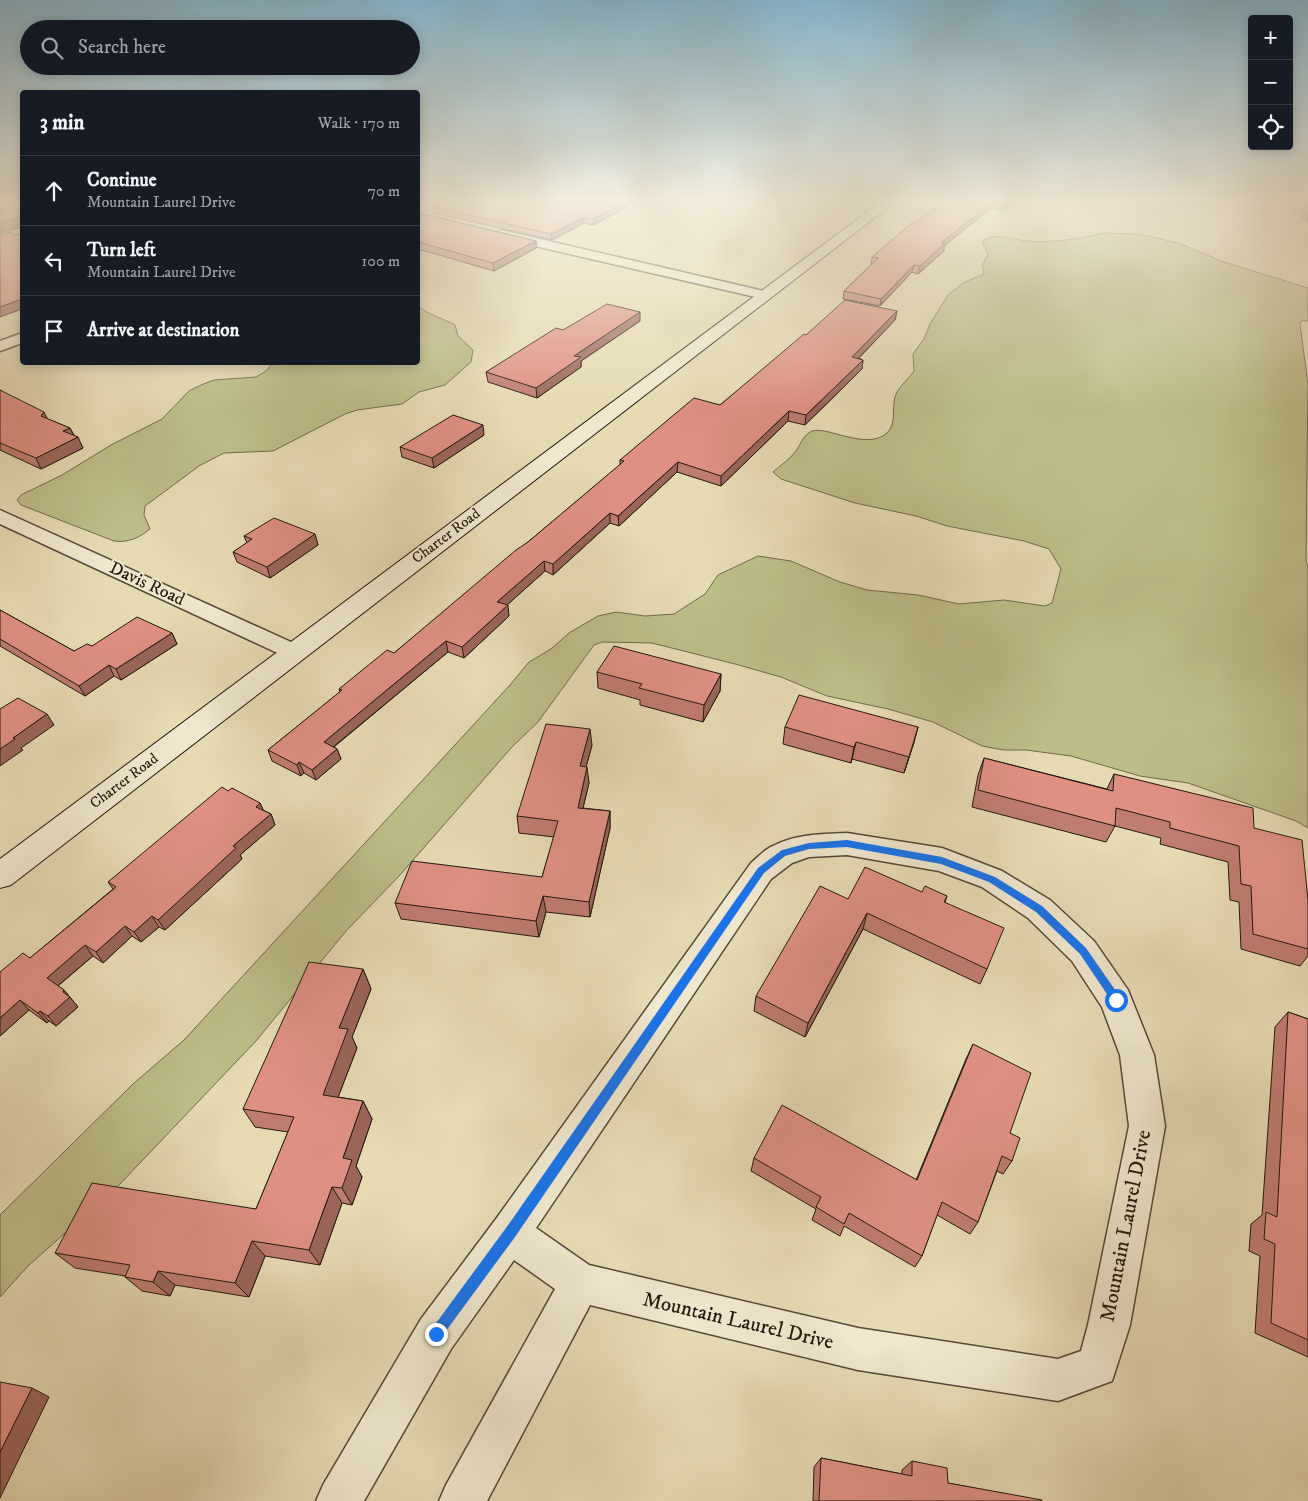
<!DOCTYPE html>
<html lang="en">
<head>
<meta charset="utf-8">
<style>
	body { margin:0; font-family:"IM FELL DW Pica",serif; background:#242831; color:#f1f3f6 }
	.controls { position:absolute; right:15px; top:15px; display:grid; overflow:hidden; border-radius:5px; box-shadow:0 2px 12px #0003 }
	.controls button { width:45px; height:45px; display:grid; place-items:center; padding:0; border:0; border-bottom:1px solid #363941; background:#171b24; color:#f1f3f6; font:25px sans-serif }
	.stop { position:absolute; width:15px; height:15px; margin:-11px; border:4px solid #1a73e8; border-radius:50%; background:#fff }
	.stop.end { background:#1a73e8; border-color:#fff; box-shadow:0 1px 5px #0008 }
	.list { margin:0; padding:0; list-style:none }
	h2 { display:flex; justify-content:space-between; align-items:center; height:65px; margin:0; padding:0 20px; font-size:21px }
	h2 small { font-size:16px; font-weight:400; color:#9ea1a6 }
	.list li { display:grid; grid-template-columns:32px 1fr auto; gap:15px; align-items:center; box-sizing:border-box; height:70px; padding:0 20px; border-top:1px solid #363941 }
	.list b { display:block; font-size:19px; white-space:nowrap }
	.list p { margin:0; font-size:16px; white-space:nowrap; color:#9ea1a6 }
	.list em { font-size:16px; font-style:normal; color:#9ea1a6 }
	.icon { flex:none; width:28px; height:28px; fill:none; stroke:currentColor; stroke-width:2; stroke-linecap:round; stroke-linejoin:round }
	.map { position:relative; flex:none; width:1308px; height:1501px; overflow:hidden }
	.search { position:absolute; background:#171b24; box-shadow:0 2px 12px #0003; left:20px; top:20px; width:400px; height:55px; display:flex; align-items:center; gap:12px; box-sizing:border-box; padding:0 18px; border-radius:28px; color:#9ea1a6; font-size:19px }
	.panel { position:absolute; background:#171b24; box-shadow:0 2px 12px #0003; left:20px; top:90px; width:400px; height:275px; border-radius:5px }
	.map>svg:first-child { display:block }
	.green { fill:#bdbd87; stroke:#706a4c }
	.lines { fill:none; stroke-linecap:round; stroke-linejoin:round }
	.street-casing { stroke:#544839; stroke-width:3 }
	.secondary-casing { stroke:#231810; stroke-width:2 }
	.street { fill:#efe7ce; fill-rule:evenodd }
	.secondary { fill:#efe7ce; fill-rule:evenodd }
	.wall { fill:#bf7c71; stroke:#231810 }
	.shaded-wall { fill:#9b655c; stroke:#231810 }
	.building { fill:#de9083; stroke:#231810 }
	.route { fill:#1a73e8 }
	.labels { text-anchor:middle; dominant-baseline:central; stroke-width:4; stroke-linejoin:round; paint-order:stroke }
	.far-street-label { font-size:15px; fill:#231810; stroke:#efe7ce }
	.street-label { font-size:18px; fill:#231810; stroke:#efe7ce }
	.near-street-label { font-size:21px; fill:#231810; stroke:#efe7ce }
</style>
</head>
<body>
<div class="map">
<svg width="1308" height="1501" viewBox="0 0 1308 1501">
	<rect width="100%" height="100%" fill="#e6dab3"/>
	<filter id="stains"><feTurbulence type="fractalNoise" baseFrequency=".004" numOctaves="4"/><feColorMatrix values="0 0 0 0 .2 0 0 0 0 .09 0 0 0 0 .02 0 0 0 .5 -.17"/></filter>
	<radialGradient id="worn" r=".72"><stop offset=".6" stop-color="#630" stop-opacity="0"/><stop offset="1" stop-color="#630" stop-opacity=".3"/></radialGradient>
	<!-- green -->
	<path class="green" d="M1118 198H1208L1206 207 1138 210 1125 206Z
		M1104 233 1138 234 1179 243 1224 262 1308 288V321H1301L1300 324 1308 385 1306 561 1308 567V828L1296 821 1188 783 1140 776 1071 756 1026 750H1003L982 746 933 722 888 709 827 696 781 677 735 664 652 643 602 642 594 645 538 722 512 747 400 875 346 931 256 1041 119 1185 28 1266 0 1297V1215L133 1084 184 1040 510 685 529 662 551 649 569 633 598 616 616 612 645 616 674 614 705 594 718 575 758 556 791 561 840 582 867 590 918 595 959 604 1004 600 1045 606 1052 603 1061 569 1049 549 1024 541 947 526 916 516 855 503 781 479 773 472C780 466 790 459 796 451 801 444 803 435 812 431 828 426 867 451 887 433 898 423 890 404 897 392 901 385 909 378 914 371L913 354 924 339 930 324 948 295 963 283 984 274 982 266 988 254 982 242C994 231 1013 240 1027 241 1052 243 1079 239 1104 233Z
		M418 306C427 314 444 319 455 325L458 336 473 350 471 362 445 385 419 392 402 404 357 410 345 414 273 451 224 453 199 466 145 506 144 515 150 529C139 538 128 543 114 541L21 505 17 500 21 495 62 475 111 445 162 419 189 391 201 385 214 380 256 377 266 371 273 363 418 362Z"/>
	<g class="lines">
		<defs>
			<path id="street" d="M22 228V236L0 242V234Z
				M501 230 764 291 769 292 771 295 769 298 764 299 496 237 495 234Z
				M22 333V343L0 351V341Z
				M0 510 302 647 306 652 302 657 294 660 286 657 0 524Z
				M847 833 942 848 1002 871 1050 900 1094 941 1128 990 1154 1055 1165 1126 1130 1325 1112 1381 1058 1401 858 1370 590 1305 487 1501H439L446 1485 555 1289 514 1260 451 1349 364 1501H316L323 1485 421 1319 496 1219 751 863C758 857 765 849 773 846 796 834 822 834 847 833ZM847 855 939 871 982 887 1028 918 1072 961 1102 1007 1120 1055 1129 1126 1088 1325 1081 1351 1058 1359 858 1328 589 1265 536 1228 771 879 792 863 809 857Z"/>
			<path id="secondary" d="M886 198H900L11 885 0 888V859Z"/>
		</defs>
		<!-- street casing -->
		<use href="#street" class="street-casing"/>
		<!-- secondary casing -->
		<use href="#secondary" class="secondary-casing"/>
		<!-- street -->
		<use href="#street" class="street"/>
		<!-- secondary -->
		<use href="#secondary" class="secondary"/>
	</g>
	<!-- wall -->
	<path class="wall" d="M457 198H642L594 225 584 223 552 240 434 213 433 207Z
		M948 198H1023L1003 211 991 208 944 246V251L918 274 912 272 880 306 843 299 844 291 872 264H871L872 257Z
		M1282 198H1308V222Z
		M418 213 536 241V248L494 271 418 249Z
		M897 311 895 320 859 358 863 360 862 369 805 425 788 421 721 486 677 472 619 526 610 523 553 575 545 571 507 605 509 616 464 658 448 652 334 747 337 749 341 759 316 780 304 773 301 776 272 761 268 750 340 692 339 689 394 653 528 542 620 465V460L720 405 806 335Z
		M640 321 581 361V367L537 398 488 382 486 372 563 330Z
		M0 390 47 419 70 428 74 435 83 448 41 469 0 450Z
		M484 435 434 468 402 457 400 447Z
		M315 534 318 545 270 578 237 562 233 552 247 543 244 536Z
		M0 610 74 651 92 646 172 633 177 644 121 680 114 676 85 696 0 646Z
		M597 672 721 674 720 691 703 722 640 705V700L598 688Z
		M785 727H918L904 773 852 759 851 763 783 744Z
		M592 745 586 767 589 783 583 808 610 811V828L590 917 546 912 539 937 401 919 395 903 542 877 554 837 519 833 517 816Z
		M984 758 1107 789 1114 774 1254 828 1308 900V956L1300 966 1241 949 1239 902 1230 900 1228 862 1160 844 1161 838 1115 826 1106 842 972 807 978 775Z
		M228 791 260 803 263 810 271 814 275 825 240 855 242 859 165 930 159 927 141 942 132 936 103 963 93 956 58 986 64 990 78 1007 56 1026 49 1021 47 1023 29 1010 0 1036V972L30 958 113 889 108 882Z
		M922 892 947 896 945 903 987 969 980 984 863 929 805 1037 754 1011 756 996 848 899Z
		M363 969 371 989 352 1037 357 1048 338 1097 363 1101 372 1119 356 1166 362 1177 352 1205 342 1203 320 1265 265 1256 249 1297 175 1285 170 1296 142 1291 125 1277V1276L75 1268 55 1253 256 1209 288 1132 255 1127 243 1109Z
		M1288 1012 1308 1019V1357L1255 1333 1260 1256 1249 1251 1251 1224 1262 1215 1275 1027Z
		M973 1044 1010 1133 1012 1161 1003 1174 997 1171 978 1222 970 1234 937 1215 922 1256 915 1267 844 1226 840 1236 812 1220 816 1209 751 1171 754 1158 916 1180 966 1059Z
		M821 1458 902 1474V1470L912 1461 948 1483 1042 1501H813L814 1467Z"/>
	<!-- shaded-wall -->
	<path class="shaded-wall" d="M632 198H642L594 225V219Z
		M1014 198H1023L1003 211 1005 204Z
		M993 202 991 208 944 246V251L918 274 920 266 941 243Z
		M584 217V223L552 240 551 234Z
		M18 218 21 224H22V229L21 226 0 232V223Z
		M536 241V248L494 271 493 263Z
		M914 265 912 272 880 306 881 299Z
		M22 299V309L0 317V307Z
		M897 311 895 320 851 366 852 357Z
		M640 312V321L581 361V367L537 398 536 388 574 356Z
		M863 360 862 369 805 425 806 415Z
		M789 411 788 421 721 486V476Z
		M44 412 49 422 41 416Z
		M483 425 484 435 434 468 432 458Z
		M70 428 75 438 63 431Z
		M78 437 83 448 41 469 36 458Z
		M678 462 677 472 619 526 618 516Z
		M610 513V523L553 575V564Z
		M315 534 318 545 270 578 267 567Z
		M544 561 545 571 498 613 497 602Z
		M508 605 509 616 464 658 462 647Z
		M172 633 177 644 121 680 116 669Z
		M446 641 448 652 327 752 324 742Z
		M109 665 114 676 85 696 79 686Z
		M721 674 720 691 703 722 704 705Z
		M47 714 54 725 21 748 23 750 0 766V749L13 738Z
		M918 727 914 743 904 773 909 757Z
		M590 729 592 745 582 782 580 766Z
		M856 742 852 759 851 763 854 747Z
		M337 749 341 759 316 780 312 770Z
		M299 762 304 773 301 776 297 765Z
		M587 767 589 783 579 824 578 808Z
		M260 803 265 814 256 807Z
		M610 811V828L590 917 589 902Z
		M271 814 275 825 240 855 242 859 165 930 158 920 233 846Z
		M543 896 546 912 539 937 536 921Z
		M867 913 863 929 805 1037 808 1023Z
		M152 916 159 927 141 942 134 932Z
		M125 926 132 936 103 963 96 952Z
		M85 945 93 956 55 988 47 978Z
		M363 969 371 989 352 1037 357 1048 332 1113 323 1095 339 1028Z
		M64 990 78 1007 56 1026 48 1016 63 992Z
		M20 1000 29 1010 0 1036V1018Z
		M40 1011 49 1021 47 1023 38 1013Z
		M363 1101 372 1119 356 1166 362 1177 352 1205 342 1188 343 1158Z
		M332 1187 342 1203 320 1265 309 1250Z
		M252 1241 265 1256 249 1297 235 1283Z
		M158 1271 175 1285 170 1296 153 1282Z
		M32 1388 49 1397 0 1498V1452Z"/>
	<!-- building -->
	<path class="building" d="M0 198H22V224H21V220L18 218 0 223Z
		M457 198H632L594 219 584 217 551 234 433 207Z
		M948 198H1014L1005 204 993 202 941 243H945L920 266 914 265 881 299 844 291 878 258 872 257 913 222 916 223Z
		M1291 198H1308V213Z
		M418 213 536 241 493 263 418 242Z
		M12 232 13 235 22 233V299L0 307V235Z
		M845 300 897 311 852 357 863 360 806 415 789 411 721 476 678 462 618 516 610 513 553 564 544 561 497 602 508 605 462 647 446 641 324 742 337 749 312 770 299 762 297 765 268 750 342 690 339 689 387 650 394 653 516 550 528 542 624 461 620 460 694 398 720 405 804 334 806 335Z
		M607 304 640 312 574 356 581 357 536 388 486 372 556 328 563 330Z
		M0 390 44 412 41 416 70 428 63 431 78 437 36 458 0 443Z
		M453 415 483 425 432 458 400 447Z
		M274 518 315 534 267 567 233 552 252 539 244 536Z
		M0 610 74 651 87 644 92 646 137 617 172 633 116 669 109 665 79 686 0 639Z
		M614 646 721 674 704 705 639 688 642 684 597 672Z
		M799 695 918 727 909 757 856 742 854 747 785 727Z
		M18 698 47 714 13 738 15 739 0 749V709Z
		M546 724 590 729 580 766 587 767 578 808 610 811 589 902 543 896 536 921 395 903 412 861 542 877 558 821 517 816Z
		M984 758 1113 791 1114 774 1253 808 1254 828 1302 840 1308 900V949L1253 934 1251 886 1241 884 1239 846 1170 828V822L1116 808 1115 826 978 790Z
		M222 787 228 791 232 788 260 803 256 807 271 814 233 846 236 848 158 920 152 916 134 932 125 926 96 952 85 945 47 978 64 990 63 992 70 997 48 1016 40 1011 38 1013 20 1000 0 1018V972L23 953 30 958 116 887 108 882Z
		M865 867 922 892 925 886 947 896 944 902 1004 928 987 969 867 913 808 1023 756 996 820 886 848 899Z
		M309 962 363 969 339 1028 348 1029 323 1095 363 1101 343 1158 352 1160 342 1188 332 1187 309 1250 252 1241 235 1283 158 1271 153 1282 125 1277 130 1265 55 1253 92 1183 256 1209 294 1117 243 1109Z
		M1288 1012 1308 1019V1340L1271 1323 1275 1244 1264 1239 1266 1212 1277 1217Z
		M973 1044 1031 1073 1010 1133 1020 1138 1012 1161 1002 1156 978 1222 942 1202 922 1256 849 1213 844 1224 816 1207 821 1197 754 1158 782 1105 917 1180Z
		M0 1382 32 1388 0 1452Z
		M821 1458 912 1476V1461L947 1468 948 1483 1042 1500V1501H819Z"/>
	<!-- sky -->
	<linearGradient id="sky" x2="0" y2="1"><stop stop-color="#87b7d0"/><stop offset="0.49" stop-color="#f4eedd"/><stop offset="1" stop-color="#f4eedd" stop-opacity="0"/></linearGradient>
	<rect width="1308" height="408" fill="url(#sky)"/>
	<!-- route -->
	<path class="route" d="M847 840 942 857 995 877 1042 906 1086 948 1120 997V1003H1113L1080 954 1036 912 989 882 941 864 847 847 809 849 785 856 764 873 515 1237 440 1339 436 1341 431 1339 429 1334 431 1330 506 1228 758 868 782 850 809 843Z"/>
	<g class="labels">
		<!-- far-street labels -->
		<g class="far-street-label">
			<text transform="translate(446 536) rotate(-37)">Charter Road</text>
			<text transform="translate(124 781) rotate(-37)">Charter Road</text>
		</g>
		<!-- street labels -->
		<g class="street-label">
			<text transform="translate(147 584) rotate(25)">Davis Road</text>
		</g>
		<!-- near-street labels -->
		<g class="near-street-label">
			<text transform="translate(1126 1226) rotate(-79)">Mountain Laurel Drive</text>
			<text transform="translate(738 1321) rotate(13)">Mountain Laurel Drive</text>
		</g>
	</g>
	<rect width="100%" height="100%" filter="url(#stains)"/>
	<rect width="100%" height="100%" fill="url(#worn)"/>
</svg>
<div class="controls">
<button>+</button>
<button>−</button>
<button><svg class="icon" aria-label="locate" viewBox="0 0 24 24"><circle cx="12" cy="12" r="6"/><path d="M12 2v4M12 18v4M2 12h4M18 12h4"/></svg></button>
</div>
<div class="stop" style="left:1116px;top:1000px"></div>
<div class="stop end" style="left:436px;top:1334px"></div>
<div class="search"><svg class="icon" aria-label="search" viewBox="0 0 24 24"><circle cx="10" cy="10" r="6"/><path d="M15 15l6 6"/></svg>Search here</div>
<section class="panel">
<h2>3 min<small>Walk · 170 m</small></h2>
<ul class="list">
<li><svg class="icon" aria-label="ahead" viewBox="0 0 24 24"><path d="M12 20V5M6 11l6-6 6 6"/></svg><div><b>Continue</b><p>Mountain Laurel Drive</p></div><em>70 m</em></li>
<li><svg class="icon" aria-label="left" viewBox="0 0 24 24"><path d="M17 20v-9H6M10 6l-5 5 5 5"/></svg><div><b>Turn left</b><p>Mountain Laurel Drive</p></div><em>100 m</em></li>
<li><svg class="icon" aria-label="arrive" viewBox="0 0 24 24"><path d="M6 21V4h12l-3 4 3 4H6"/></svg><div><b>Arrive at destination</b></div></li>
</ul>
</section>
</div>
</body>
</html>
